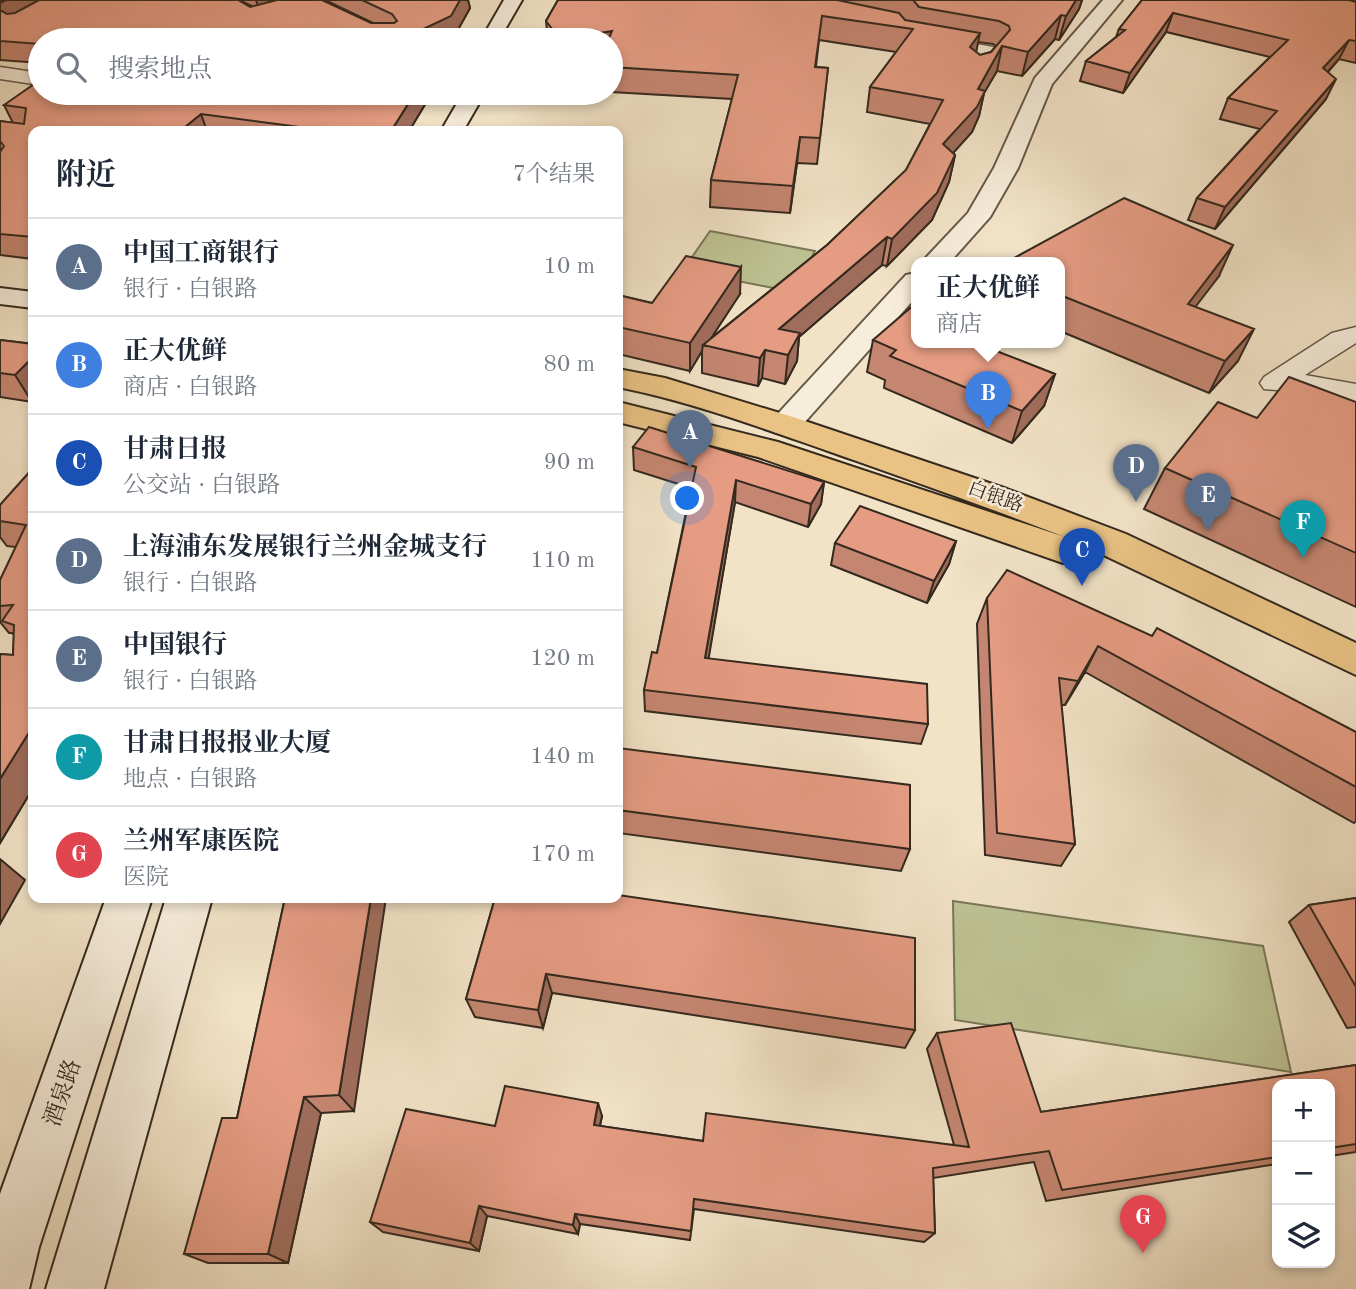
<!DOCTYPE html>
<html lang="zh">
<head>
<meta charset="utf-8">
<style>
	body { margin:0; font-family:"Old Standard TT","Noto Serif SC",serif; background:#f2f2f3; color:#1f2937 }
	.controls { position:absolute; right:21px; bottom:21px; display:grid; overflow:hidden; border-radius:14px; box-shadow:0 4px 10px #0003 }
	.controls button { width:63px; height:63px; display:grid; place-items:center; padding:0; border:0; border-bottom:2px solid #e0e1e3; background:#fff; color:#1f2937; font:35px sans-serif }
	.you { position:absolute; left:688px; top:499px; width:24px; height:24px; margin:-18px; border:5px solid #fff; border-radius:50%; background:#1a73e8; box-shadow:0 0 0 10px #1a73e833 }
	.badge { display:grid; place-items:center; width:46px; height:46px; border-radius:50%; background:#2563eb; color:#fff; font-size:23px; font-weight:700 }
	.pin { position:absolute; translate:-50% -58px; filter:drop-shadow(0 2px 4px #0008) }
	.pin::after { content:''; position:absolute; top:37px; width:24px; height:21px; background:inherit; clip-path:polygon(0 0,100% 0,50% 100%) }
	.popup { position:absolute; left:911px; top:257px; width:154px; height:91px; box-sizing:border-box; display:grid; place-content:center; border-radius:14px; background:#fff; filter:drop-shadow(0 2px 5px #0005); font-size:23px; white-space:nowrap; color:#747a83 }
	.popup b { font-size:26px; color:#1f2937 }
	.popup::after { content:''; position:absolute; left:50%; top:100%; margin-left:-14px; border:14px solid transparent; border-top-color:#fff }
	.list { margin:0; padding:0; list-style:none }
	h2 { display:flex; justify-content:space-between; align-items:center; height:91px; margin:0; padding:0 28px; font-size:30px }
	h2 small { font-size:23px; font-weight:400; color:#747a83 }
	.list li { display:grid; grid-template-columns:46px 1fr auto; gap:21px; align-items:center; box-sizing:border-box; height:98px; padding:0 28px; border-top:2px solid #e0e1e3 }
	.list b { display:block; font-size:26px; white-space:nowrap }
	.list p { margin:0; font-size:23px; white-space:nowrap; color:#747a83 }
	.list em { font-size:23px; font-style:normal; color:#747a83 }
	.icon { flex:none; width:38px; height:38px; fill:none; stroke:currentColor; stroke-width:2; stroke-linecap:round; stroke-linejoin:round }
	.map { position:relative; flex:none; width:1356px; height:1289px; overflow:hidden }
	.search { position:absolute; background:#fff; box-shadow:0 4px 10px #0003; left:28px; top:28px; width:595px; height:77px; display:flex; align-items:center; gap:18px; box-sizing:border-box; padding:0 24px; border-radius:38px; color:#747a83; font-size:26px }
	.panel { position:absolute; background:#fff; box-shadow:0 4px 10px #0003; left:28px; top:126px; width:595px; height:777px; border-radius:14px }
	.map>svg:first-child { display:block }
	.green { fill:#bec393; stroke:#797658; stroke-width:2 }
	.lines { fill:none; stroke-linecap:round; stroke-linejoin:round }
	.minor-casing { stroke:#645848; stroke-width:3 }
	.tertiary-casing { stroke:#645848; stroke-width:4 }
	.secondary-casing { stroke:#34291e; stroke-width:4 }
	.primary-casing { stroke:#34291e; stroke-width:4 }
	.minor { fill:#f7eddb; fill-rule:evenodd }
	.tertiary { fill:#f7eddb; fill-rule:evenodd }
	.secondary { fill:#f7eddb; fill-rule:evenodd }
	.primary { fill:#e9c284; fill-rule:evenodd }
	.rail { stroke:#34291e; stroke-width:2.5; stroke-dasharray:6 6; stroke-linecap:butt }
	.wall { fill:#c58671; stroke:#34291e; stroke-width:2; fill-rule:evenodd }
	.shaded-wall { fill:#a06d5c; stroke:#34291e; stroke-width:2 }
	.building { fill:#e59c83; stroke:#34291e; stroke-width:2 }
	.labels { text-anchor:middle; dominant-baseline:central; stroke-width:5; stroke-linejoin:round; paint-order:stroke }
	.street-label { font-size:19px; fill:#34291e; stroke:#f7eddb }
	.near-street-label { font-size:23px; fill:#34291e; stroke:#f7eddb }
</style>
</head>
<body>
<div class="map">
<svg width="1356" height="1289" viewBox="0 0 1356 1289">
	<rect width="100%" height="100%" fill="#f2e3c7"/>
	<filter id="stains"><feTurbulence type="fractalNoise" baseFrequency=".00286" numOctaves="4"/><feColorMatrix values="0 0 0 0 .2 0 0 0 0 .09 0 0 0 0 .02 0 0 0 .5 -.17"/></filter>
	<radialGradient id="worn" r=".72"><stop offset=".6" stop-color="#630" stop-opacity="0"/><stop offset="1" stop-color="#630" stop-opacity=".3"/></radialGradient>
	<!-- green -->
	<path class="green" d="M710 231 815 251 793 292 683 270Z
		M953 901 1263 946 1291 1072 955 1020Z"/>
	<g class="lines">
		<defs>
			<path id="minor" d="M930 35 993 47 1002 52 983 75 976 77 967 71 980 55 924 44 921 40Z
				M0 67 40 73V85L0 79Z
				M1356 327V343L1305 375 1356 384V402L1326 394 1264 389 1260 383 1264 377 1332 333Z"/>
			<path id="tertiary" d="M1103 0H1122L1052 84 1018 168 990 217 949 263H921L968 213 994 168 1035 78Z
				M916 273V297L796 432 785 435 774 432 769 425 774 418 906 275Z"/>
			<path id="secondary" d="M504 0H522L499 40H481Z
				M463 93H485L463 131H441Z
				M0 288 33 292V308L0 304Z
				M106 898H152L39 1247 29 1289H0V1194Z
				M166 898H212L104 1289H46Z"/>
			<path id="primary" d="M618 369 665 378 796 418 1007 489 1126 534 1356 643V675L1076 542 1081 550 1076 559 1063 563 758 457 618 422V402L778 442 1065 537C987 507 907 479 828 451 759 427 689 401 618 387Z"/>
		</defs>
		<!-- minor casing -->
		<use href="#minor" class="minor-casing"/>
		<!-- tertiary casing -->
		<use href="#tertiary" class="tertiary-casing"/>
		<!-- secondary casing -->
		<use href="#secondary" class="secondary-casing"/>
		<!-- primary casing -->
		<use href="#primary" class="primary-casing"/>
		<!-- minor -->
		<use href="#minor" class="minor"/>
		<!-- tertiary -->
		<use href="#tertiary" class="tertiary"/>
		<!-- secondary -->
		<use href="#secondary" class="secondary"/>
		<!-- primary -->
		<use href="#primary" class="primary"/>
		<!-- rail -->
		<path class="rail" d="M1353 0 1356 1"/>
	</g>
	<!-- wall -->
	<path class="wall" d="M0 0 250 7 252 6 239 0H322L371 23H373L325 0H468L470 8 455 35 445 40H40V63L0 60Z
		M558 0H1082L1079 9 1059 40 1055 39 1022 76 997 71 984 93 979 116 972 132 953 153 955 155 949 182 932 220 887 266 882 265 799 337 797 361 785 384 762 378 758 386 702 373V351L690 371 618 354V295L652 303 740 294 711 338 827 245 906 170 930 124 867 112 870 87 896 52 819 40 816 67 828 68 817 164 797 163 790 213 710 207 711 180 732 99 611 92V40H548L546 21ZM978 42 993 44 996 46 991 52 980 55 976 52Z
		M1142 0 1356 2V63L1339 59 1328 72 1326 99 1215 229 1188 220 1197 198 1260 129 1220 119 1228 98 1270 57 1166 32 1123 93 1080 81 1086 61 1116 37 1119 29Z
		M40 93H432L409 131H33V259L0 255V121L13 123 4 105Z
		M1060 263 1219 276 1195 306 1238 361 1209 393 1060 331Z
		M0 340 33 344V401L32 402 0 397Z
		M873 340 999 343 993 350 1055 374 1044 406 1012 443 884 388 885 380 867 372Z
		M1356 402V607L1144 509 1165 468 1257 418Z
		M633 447 824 482 821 504 808 527 735 502 708 659 928 724 921 744 645 711 644 690 657 653 691 488 634 470Z
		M33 468V788L0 843V654L13 655 14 635 12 633H9L0 622V580L16 547 7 546 0 537V505Z
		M956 541 949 564 927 603 831 565 835 543Z
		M987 598 1356 732V821L1354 823 1085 672 1065 705H1061L1075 844 1061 866 985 855 977 624Z
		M618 748 910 849 901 871 618 833Z
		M285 898 354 1111 321 1113 288 1263H208L184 1254 237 1118Z
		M495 898 915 1030 905 1048 552 993 543 1028 475 1017 466 999Z
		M1356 898V1027L1347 1028 1289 922 1309 905Z
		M937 1033 1041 1112 1356 1065V1152L1330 1156V1084H1277V1164L1046 1201 1034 1162 933 1178 935 1233 924 1242 694 1209 690 1240 580 1224 578 1234 487 1216 479 1251 383 1232 370 1222 495 1126 602 1116 600 1126 703 1141 954 1145 927 1049Z"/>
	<!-- shaded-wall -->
	<path class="shaded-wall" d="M6 0H50L7 24 0 14V3Z
		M256 0H296L259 10Z
		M460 0H468L470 8 455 35 445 40H400Z
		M1076 0H1082L1079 9 1059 40 1066 16Z
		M1173 13 1166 32 1123 93 1130 73Z
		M1061 15 1055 39 1022 76 1028 52Z
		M612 31 611 40H560V39Z
		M980 33 975 57 970 47Z
		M1349 40 1339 59 1313 88 1323 68Z
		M1002 46 997 71 984 93 979 116 972 132 938 170 943 144 978 89Z
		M1336 79 1326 99 1215 229 1225 207Z
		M415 93H432L409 131H391Z
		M201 114 207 131H180Z
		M800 137 797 163 790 213 793 186Z
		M955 155 949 182 932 220 887 266 892 239Z
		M887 237 882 265 799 337 797 361 785 384 788 355 779 329Z
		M1233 245 1219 276 1174 335 1188 304Z
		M741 267 740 294 706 346 703 345 702 351 690 371V343Z
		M1254 329 1238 361 1209 393 1225 361Z
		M976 343H999L967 375Z
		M765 350 762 378 758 386 760 358Z
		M33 357V401L32 402 15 375Z
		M1055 374 1044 406 1012 443 1022 411Z
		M736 480 735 502 705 680V658Z
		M824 482 821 504 808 527 811 504Z
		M956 541 949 564 927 603 934 581Z
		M1098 646 1085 672 1065 705 1078 681Z
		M33 726V788L0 843V779Z
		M0 859 25 880 0 924Z
		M371 898H386L354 1111 339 1095Z
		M546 974 552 993 543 1028 538 1010Z
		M304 1097 321 1113 288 1263 268 1254Z
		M598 1103 602 1116 597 1138 594 1125Z
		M479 1206 487 1216 479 1251 470 1243Z
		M575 1214 580 1224 578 1234 573 1225Z"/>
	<!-- building -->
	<path class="building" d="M39 0H238L250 7 277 0H322L371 23H394L397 21 392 14 362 0H460L451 16 400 40H401H40V44L0 41V10L7 14 15 13Z
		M558 0H837L899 13 905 20 980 33 970 47 980 55 991 52 1010 30 1009 26 999 21 919 7 913 0H1076L1066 16 1061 15 1028 52 1002 46 978 89 985 91 977 107 943 144 955 155 937 193 892 239 887 237 779 329 800 333 788 355 765 350 760 358 703 345 827 245 906 170 943 100 870 87 913 29 822 16 815 67 828 68 820 138 800 137 793 186 711 180 738 75 611 67V40H608L612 31 560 39 546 21Z
		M1142 0H1349L1356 2V41L1349 40 1323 68 1336 79 1225 207 1197 198 1277 111 1228 98 1288 40 1173 13 1130 73 1086 61 1125 30 1119 29Z
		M40 80V93H189L216 96 220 93H415L391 131H305L307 128 201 114 180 131H33V237L0 234V152L4 146 0 141V121L24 124 26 108 4 105Z
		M1124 198 1233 245 1188 304 1254 329 1225 361 1060 295V263H1005Z
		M686 256 741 267 690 343 618 327V295L652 303Z
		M916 303V343H976L1055 374 1022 411 890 356 896 350 873 340Z
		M0 340 33 344V357L15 375 0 373Z
		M1289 377 1356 402V553L1165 468 1218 402 1257 418Z
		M649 427 824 482 811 504 736 480 705 658 927 684 928 724 644 690 652 652 657 653 696 467 633 447Z
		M33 468V726L0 779V654L13 655 14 625 2 621 13 605 0 606V580L26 525 0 521V505Z
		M860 506 956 541 934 581 835 543Z
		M1007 570 1152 636 1157 628 1356 732V787L1098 646 1078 681 1059 678 1075 844 997 833 987 598Z
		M618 748 910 785V849L618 810Z
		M618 895 915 938V1030L546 974 538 1010 466 999 495 898H618Z
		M285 898H371L339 1095 304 1097 268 1254H184L222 1118H237Z
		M1356 898V987L1309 905Z
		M1011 1023 1041 1112 1356 1065V1144L1330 1148V1084H1277V1157L1062 1190 1049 1151 933 1168 935 1233 694 1199 691 1231 575 1214 573 1225 479 1206 470 1243 370 1222 406 1109 495 1126 505 1086 598 1103 594 1125 703 1141 706 1113 969 1147 937 1033Z"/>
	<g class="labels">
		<!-- street labels -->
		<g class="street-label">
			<text transform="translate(995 498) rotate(20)">白银路</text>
		</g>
		<!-- near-street labels -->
		<g class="near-street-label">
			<text transform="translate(63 1093) rotate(-71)">酒泉路</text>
		</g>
	</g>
	<rect width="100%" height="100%" filter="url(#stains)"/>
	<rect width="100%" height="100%" fill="url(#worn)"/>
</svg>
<div class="controls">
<button>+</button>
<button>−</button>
<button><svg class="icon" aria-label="layers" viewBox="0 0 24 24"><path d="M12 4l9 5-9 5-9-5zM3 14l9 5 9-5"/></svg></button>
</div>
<div class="you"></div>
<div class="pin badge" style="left:690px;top:468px;background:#5c6f8a">A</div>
<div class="pin badge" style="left:988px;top:429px;background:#3f7fe0">B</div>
<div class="popup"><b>正大优鲜</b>商店</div>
<div class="pin badge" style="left:1082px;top:586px;background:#1a4fb4">C</div>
<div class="pin badge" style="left:1136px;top:502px;background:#5c6f8a">D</div>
<div class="pin badge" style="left:1208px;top:531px;background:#5c6f8a">E</div>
<div class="pin badge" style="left:1303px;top:558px;background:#0f9aa8">F</div>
<div class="pin badge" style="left:1143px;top:1253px;background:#e0444e">G</div>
<div class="search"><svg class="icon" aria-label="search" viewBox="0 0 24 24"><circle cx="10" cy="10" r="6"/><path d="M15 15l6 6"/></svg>搜索地点</div>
<section class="panel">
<h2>附近<small>7个结果</small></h2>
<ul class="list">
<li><span class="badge" style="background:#5c6f8a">A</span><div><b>中国工商银行</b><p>银行 · 白银路</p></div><em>10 m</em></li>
<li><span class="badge" style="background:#3f7fe0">B</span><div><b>正大优鲜</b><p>商店 · 白银路</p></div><em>80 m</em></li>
<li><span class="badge" style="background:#1a4fb4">C</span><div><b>甘肃日报</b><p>公交站 · 白银路</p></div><em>90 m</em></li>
<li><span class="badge" style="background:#5c6f8a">D</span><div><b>上海浦东发展银行兰州金城支行</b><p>银行 · 白银路</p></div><em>110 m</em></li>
<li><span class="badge" style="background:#5c6f8a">E</span><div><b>中国银行</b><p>银行 · 白银路</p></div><em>120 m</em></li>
<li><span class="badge" style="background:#0f9aa8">F</span><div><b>甘肃日报报业大厦</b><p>地点 · 白银路</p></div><em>140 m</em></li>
<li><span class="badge" style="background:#e0444e">G</span><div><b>兰州军康医院</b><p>医院</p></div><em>170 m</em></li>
</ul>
</section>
</div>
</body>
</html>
